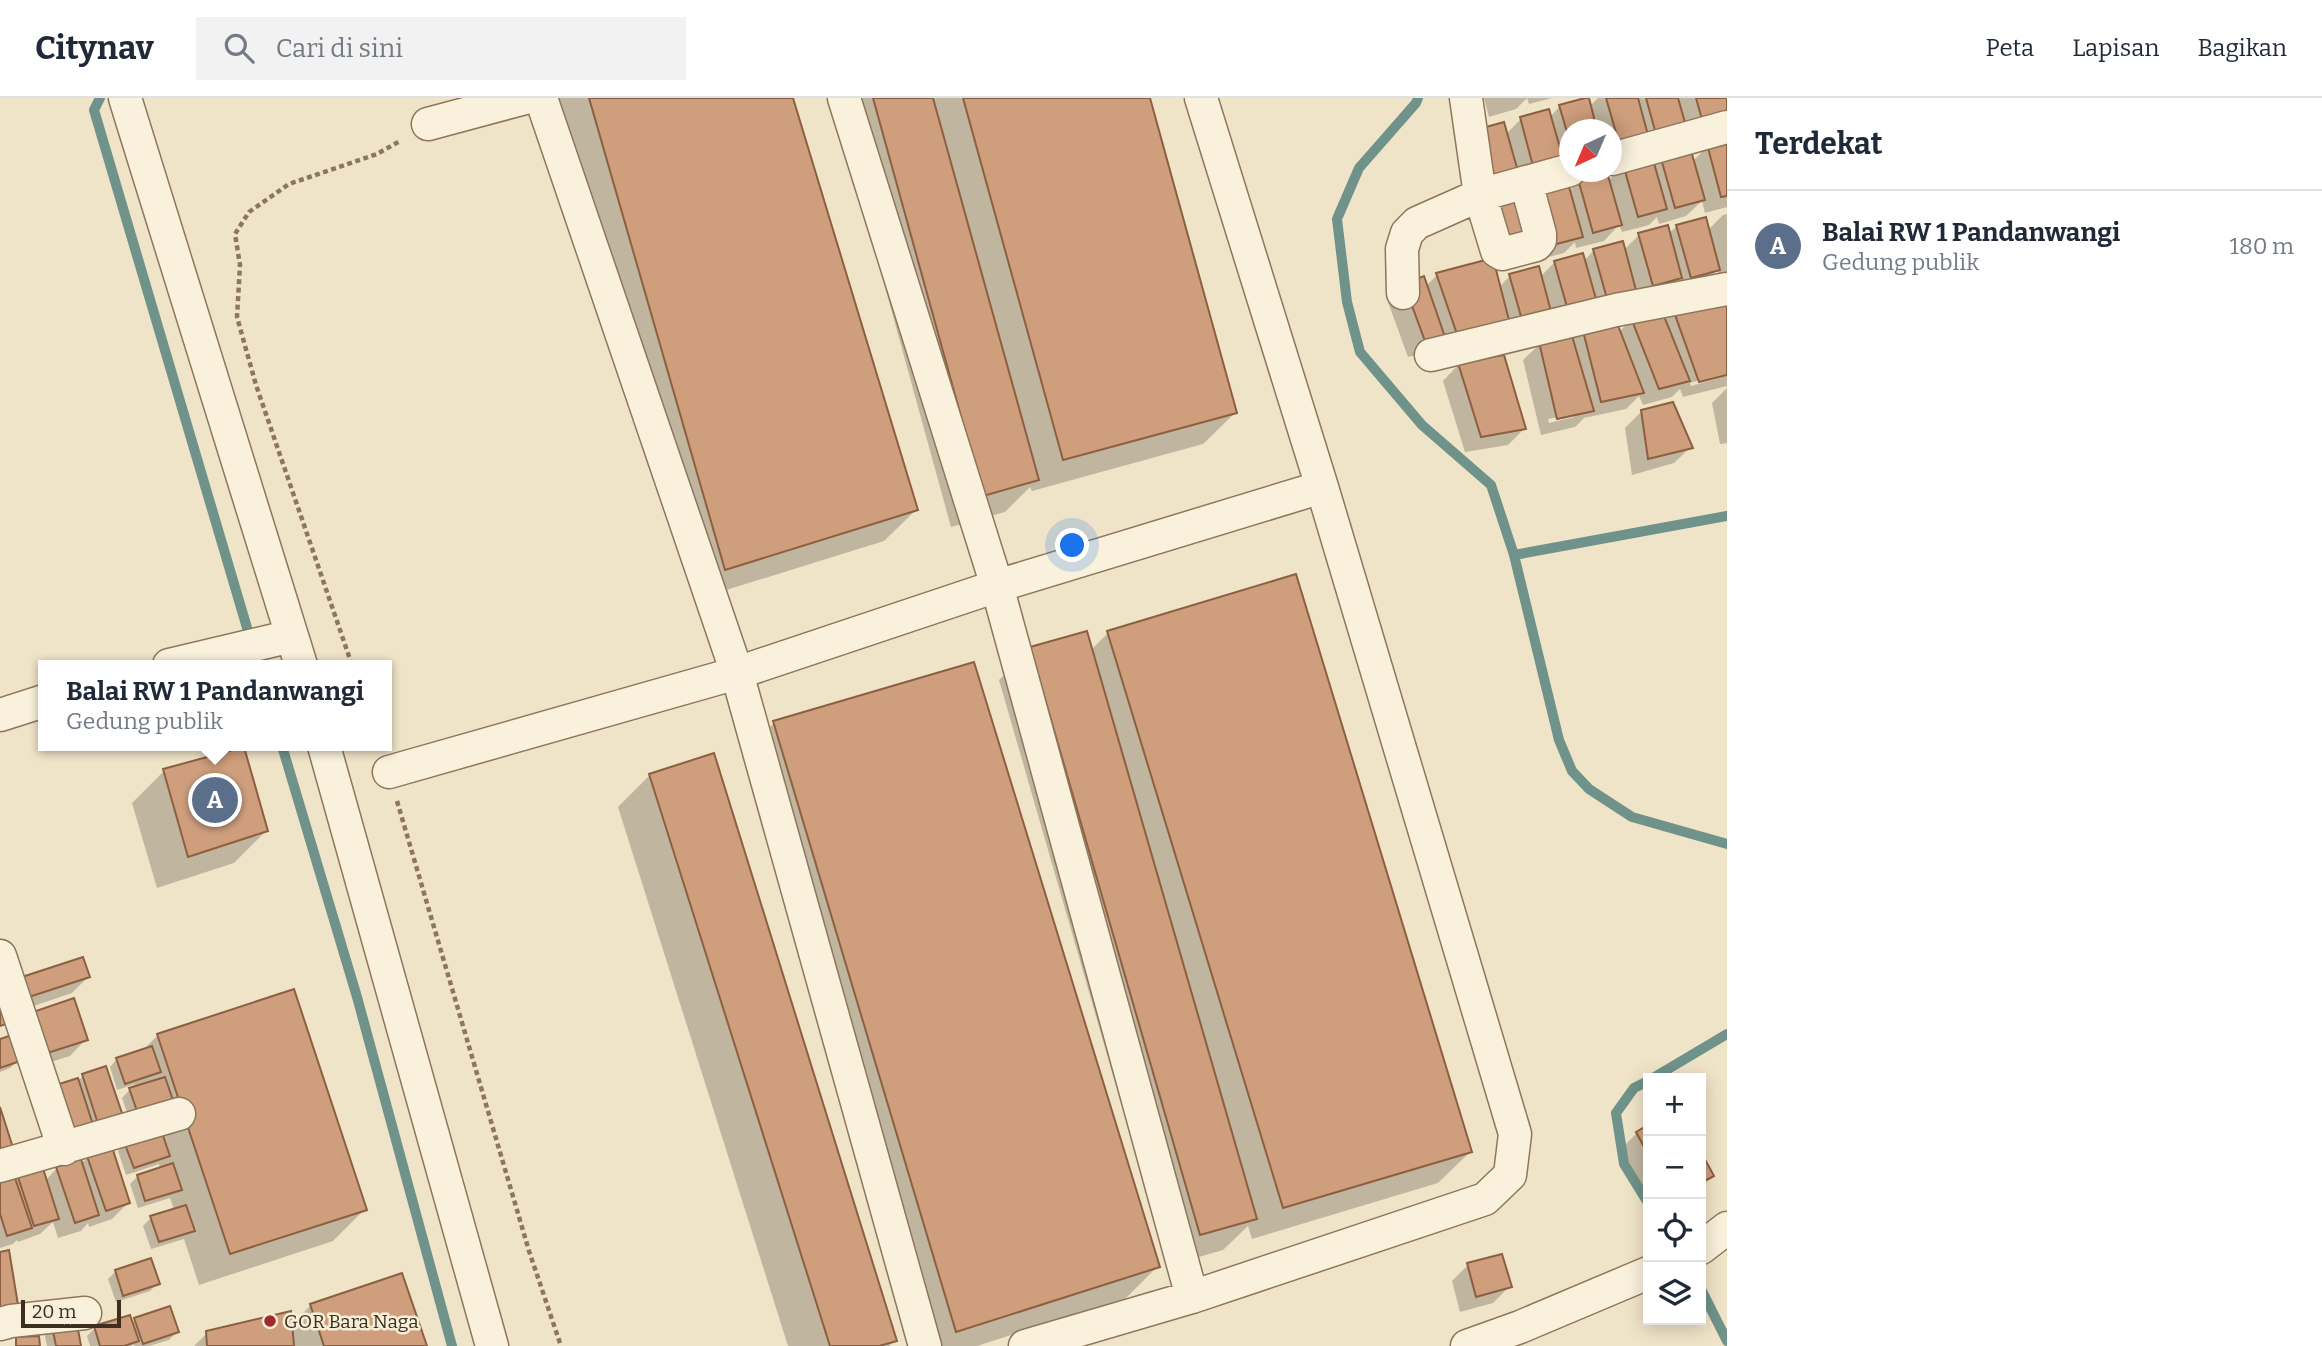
<!DOCTYPE html>
<html lang="id">
<head>
<meta charset="utf-8">
<style>
	body { margin:0; font-family:Bitter,serif; background:#f2f2f3; color:#1f2937 }
	.controls { position:absolute; right:21px; bottom:21px; display:grid; overflow:hidden; border-radius:0px; box-shadow:0 4px 18px #0003 }
	.controls button { width:63px; height:63px; display:grid; place-items:center; padding:0; border:0; border-bottom:2px solid #e0e1e3; background:#fff; color:#1f2937; font:35px sans-serif }
	.compass { position:absolute; left:1559px; top:21px; width:63px; height:63px; border-radius:50%; background:#fff; box-shadow:0 4px 18px #0003; rotate:224deg }
	.scale { position:absolute; left:21px; bottom:18px; width:100px; box-sizing:border-box; padding-left:7px; border:4px solid #3d2e20; border-top:0; font-size:19px; line-height:24px; white-space:nowrap; color:#3d2e20; -webkit-text-stroke:5px #f7eed8; paint-order:stroke }
	.you { position:absolute; left:1073px; top:448px; width:24px; height:24px; margin:-18px; border:5px solid #fff; border-radius:50%; background:#1a73e8; box-shadow:0 0 0 10px #1a73e833 }
	.badge { display:grid; place-items:center; width:46px; height:46px; border-radius:50%; background:#9e2a2b; color:#fff; font-size:23px; font-weight:700 }
	.pin { position:absolute; translate:-50% -50%; border:4px solid #fff; box-shadow:0 2px 7px #0006 }
	.popup { position:absolute; left:38px; top:562px; width:354px; height:91px; box-sizing:border-box; display:grid; place-content:center; border-radius:0px; background:#fff; filter:drop-shadow(0 2px 5px #0005); font-size:23px; white-space:nowrap; color:#747a83 }
	.popup b { font-size:26px; color:#1f2937 }
	.popup::after { content:''; position:absolute; left:50%; top:100%; margin-left:-14px; border:14px solid transparent; border-top-color:#fff }
	.list { margin:0; padding:0; list-style:none }
	h2 { display:flex; justify-content:space-between; align-items:center; height:91px; margin:0; padding:0 28px; font-size:30px }
	h2 small { font-size:23px; font-weight:400; color:#747a83 }
	.list li { display:grid; grid-template-columns:46px 1fr auto; gap:21px; align-items:center; box-sizing:border-box; height:112px; padding:0 28px; border-top:2px solid #e0e1e3 }
	.list b { display:block; font-size:26px; white-space:nowrap }
	.list p { margin:0; font-size:23px; white-space:nowrap; color:#747a83 }
	.list em { font-size:23px; font-style:normal; color:#747a83 }
	.icon { flex:none; width:38px; height:38px; fill:none; stroke:currentColor; stroke-width:2; stroke-linecap:round; stroke-linejoin:round }
	.map { position:relative; flex:none; width:1727px; height:1248px; overflow:hidden }
	header { display:flex; align-items:center; gap:42px; box-sizing:border-box; height:98px; padding:0 35px; background:#fff; border-bottom:2px solid #e0e1e3 }
	header strong { font-size:33px }
	nav { display:flex; gap:38px; margin-inline-start:auto; font-size:24px }
	.search { width:490px; height:63px; background:#f2f2f3; display:flex; align-items:center; gap:18px; box-sizing:border-box; padding:0 24px; border-radius:0px; color:#747a83; font-size:26px }
	main { display:flex }
	aside { flex:1; background:#fff }
	.map>svg:first-child { display:block }
	.shadow { fill:#0003; fill-rule:evenodd }
	.lines { fill:none; stroke-linecap:round; stroke-linejoin:round }
	.stream { stroke:#6f938a; stroke-width:10 }
	.building { fill:#cf9f7d; stroke:#8d5f41; stroke-width:2 }
	.minor-casing { stroke:#8d765c; stroke-width:35 }
	.path { stroke:#8d765c; stroke-width:4.5; stroke-dasharray:5 3.5; stroke-linecap:butt }
	.minor { stroke:#faf1dc; stroke-width:32 }
	.poi-dot { fill:#9e2a2b; stroke:#f7eed8; stroke-width:2.5 }
	.labels { text-anchor:middle; dominant-baseline:central; stroke-width:5; stroke-linejoin:round; paint-order:stroke }
	.poi-label { font-size:19px; fill:#3d2e20; stroke:#f7eed8; text-anchor:start }
</style>
</head>
<body>
<header>
<strong>Citynav</strong>
<div class="search"><svg class="icon" aria-label="search" viewBox="0 0 24 24"><circle cx="10" cy="10" r="6"/><path d="M15 15l6 6"/></svg>Cari di sini</div>
<nav><a>Peta</a><a>Lapisan</a><a>Bagikan</a></nav>
</header>
<main>
<div class="map">
<svg width="1727" height="1248" viewBox="0 0 1727 1248">
	<rect width="100%" height="100%" fill="#f0e4c8"/>
	<!-- shadow -->
	<path class="shadow" d="M548 0H791L916 412 884 443 694 502Z
		M833 0H1148L1235 315 1203 346 1032 393 1030 389 1005 414 951 429Z
		M1484 0H1552L1529 6 1527 0 1516 11 1489 19Z
		M1598 0H1727V27L1612 58V32H1570V72L1518 88 1506 36 1521 21 1550 19 1560 8 1589 9Z
		M1727 42V109L1705 115 1702 103 1686 118 1659 126 1657 119 1649 127 1622 134 1619 127 1604 143 1576 150 1575 144 1564 155 1537 162 1568 94 1579 83H1608L1624 68 1653 67 1661 59 1692 64 1708 48Z
		M1727 116V182L1721 184 1717 172 1701 188 1408 259 1388 204 1405 188H1426L1437 177 1499 189 1510 178 1540 179 1555 164 1584 163 1594 152 1623 153 1639 137 1668 136 1677 128 1707 133 1723 117Z
		M1727 208V275L1690 285 1691 288 1727 278V288L1683 299 1680 291 1672 299 1643 307 1639 298 1626 311 1584 320 1575 329 1541 337 1523 262 1540 246 1582 227 1619 234 1632 221 1664 223 1674 213ZM1574 316V319L1549 325 1548 321Z
		M1459 266 1524 331 1508 347 1465 354 1443 283Z
		M1727 290V345L1720 346 1712 305Z
		M1642 313 1691 349 1674 365 1632 377 1625 330Z
		M1108 535 1470 1054 1438 1085 1252 1141 1248 1128 1223 1152 1168 1168 999 582 1031 550 1091 552Z
		M774 625 1158 1168 1126 1200 977 1248H919L742 657Z
		M164 673 266 733 234 765 157 790 132 705Z
		M650 677 895 1242 889 1248H788L618 709Z
		M88 879 72 895 13 915 7 897Z
		M25 918 86 941 70 958 22 973 18 963 10 970 0 974V943L10 939 9 935Z
		M158 937 365 1111 333 1143 199 1187 184 1141 151 1151 143 1128 151 1120 174 1112 170 1100 138 1110 130 1086 138 1078 160 1071 159 1066 126 1077 118 1053 125 1045 130 1023 122 1000 135 986 117 992 110 969 117 961 142 953Z
		M83 978 107 1040 54 989 77 984Z
		M1648 1029V1101L1620 1052 1637 1035Z
		M88 1059 128 1105 112 1121 89 1129 88 1125 81 1133 58 1140 53 1124 40 1136 18 1144 17 1142 13 1146 0 1150V1081L12 1077 45 1083 57 1070 81 1066Z
		M1468 1167 1510 1188 1493 1205 1460 1214 1452 1183Z
		M116 1173 158 1185 150 1193 116 1204 108 1181Z
		M311 1207 425 1248H194L207 1235 290 1228Z
		M135 1221 177 1234 169 1242 149 1248H134L133 1246 131 1248H90L87 1238 95 1230 131 1226Z
		M75 1222 80 1248H47L44 1234Z"/>
	<g class="lines">
		<!-- stream -->
		<path class="stream" d="M100 0 94 12 258 567
			M1418 0 1416 5 1359 70 1337 121 1347 204 1360 254 1422 327 1491 387 1514 457 1559 642 1572 673 1589 691 1632 719 1727 746
			M1514 457 1727 418
			M282 648 357 899 452 1248
			M1653 980 1727 936
			M1648 983 1634 990 1616 1015 1624 1066 1648 1105
			M1701 1191 1727 1243"/>
	</g>
	<!-- building -->
	<path class="building" d="M589 0H793L918 412 725 472Z
		M873 0H933L1039 382 983 398Z
		M963 0H1150L1237 315 1063 362Z
		M1585 0H1589L1597 32H1570V44L1559 7Z
		M1606 0H1638L1648 37 1619 45Z
		M1646 0H1678L1686 28 1656 36Z
		M1696 0H1727V18L1703 25Z
		M1549 11 1564 64 1534 72 1520 19Z
		M1504 24 1519 77 1490 85 1475 32Z
		M1727 41V98L1721 99 1707 46Z
		M1690 49 1705 102 1675 110 1660 57Z
		M1652 58 1667 111 1638 119 1623 66Z
		M1607 74 1622 127 1593 135 1578 81Z
		M1568 85 1583 139 1553 147 1539 93Z
		M1523 98 1527 139 1508 143 1494 106Z
		M1706 119 1720 172 1691 180 1676 127Z
		M1668 127 1682 180 1653 188 1638 135Z
		M1623 143 1637 196 1608 204 1593 151Z
		M1583 155 1598 208 1569 216 1554 163Z
		M1493 160 1510 226 1458 239 1436 175Z
		M1539 168 1553 221 1524 229 1509 176Z
		M1424 178 1445 239 1425 243 1404 186Z
		M1727 204V277L1699 284 1673 211Z
		M1662 213 1690 283 1659 291 1631 220Z
		M1614 217 1644 295 1601 304 1581 225Z
		M1572 238 1594 313 1557 321 1539 244Z
		M1504 257 1526 331 1481 339 1458 265Z
		M1673 304 1693 350 1648 361 1641 312Z
		M1296 476 1472 1054 1283 1110 1107 533Z
		M1087 533 1257 1121 1200 1137 1030 549Z
		M974 564 1160 1169 956 1234 773 623Z
		M244 649 268 733 188 759 163 671Z
		M714 655 897 1243 879 1248H830L649 676Z
		M83 859 90 879 29 899 22 879Z
		M294 891 367 1112 230 1156 157 936Z
		M0 899 12 924 0 928Z
		M74 900 88 942 38 958 24 917Z
		M12 937 20 963 0 970V941Z
		M152 948 161 974 125 986 116 960Z
		M106 968 125 1024 100 1032 82 976Z
		M165 979 174 1005 138 1016 129 990Z
		M78 980 96 1036 72 1044 53 988Z
		M0 1009 15 1056 0 1060Z
		M1648 1027V1056L1636 1034Z
		M161 1032 170 1058 134 1070 124 1044Z
		M112 1049 130 1105 106 1113 87 1058Z
		M1701 1054 1714 1078 1701 1085Z
		M81 1061 99 1117 75 1125 56 1069Z
		M41 1064 59 1121 34 1128 16 1073Z
		M173 1065 182 1092 145 1103 137 1077Z
		M13 1074 32 1130 7 1138 0 1116V1079Z
		M186 1107 195 1133 159 1144 150 1118Z
		M9 1152 19 1213 0 1217V1154Z
		M1502 1156 1512 1189 1476 1199 1467 1165Z
		M151 1160 160 1186 123 1198 115 1172Z
		M402 1175 427 1248H324L310 1206Z
		M170 1208 179 1234 143 1246 134 1220Z
		M291 1213 294 1248H207L206 1233Z
		M130 1217 139 1243 124 1248H100L94 1228Z
		M76 1220 81 1248H56L51 1224Z
		M39 1238 40 1248H16V1239Z"/>
	<g class="lines">
		<defs>
			<path id="minor" d="M125 0 301 567
				M541 0 737 575 925 1248
				M844 0 997 488 1192 1199
				M1466 0 1480 97 1570 72
				M428 26 525 0
				M1612 61 1727 29
				M1403 195 1402 151 1407 135 1417 125 1480 97 1497 153 1502 156 1536 147 1540 142V136L1526 84
				M1431 257 1616 212 1727 191
				M169 567 292 538
				M0 617 44 603
				M324 648 492 1248
				M389 674 737 575 997 488 1322 389
				M0 858 64 1051
				M0 1068 179 1016
				M1701 1150 1727 1130
				M0 1226 11 1223 85 1215
				M1025 1248 1192 1199 1485 1101 1510 1077 1515 1036 1322 389 1201 0
				M1467 1248 1520 1229 1648 1175"/>
		</defs>
		<!-- minor casing -->
		<use href="#minor" class="minor-casing"/>
		<!-- path -->
		<path class="path" d="M352 567 256 287 237 219 240 167 235 136 249 114 289 86 377 56 400 43
			M397 703 529 1153 561 1248"/>
		<!-- minor -->
		<use href="#minor" class="minor"/>
	</g>
	<!-- markers -->
	<circle class="poi-dot" cx="270" cy="1223" r="7"/>
	<g class="labels">
		<!-- poi labels -->
		<g class="poi-label">
			<text x="284" y="1223">GOR Bara Naga</text>
		</g>
	</g>
</svg>
<div class="controls">
<button>+</button>
<button>−</button>
<button><svg class="icon" aria-label="locate" viewBox="0 0 24 24"><circle cx="12" cy="12" r="6"/><path d="M12 2v4M12 18v4M2 12h4M18 12h4"/></svg></button>
<button><svg class="icon" aria-label="layers" viewBox="0 0 24 24"><path d="M12 4l9 5-9 5-9-5zM3 14l9 5 9-5"/></svg></button>
</div>
<svg class="compass" viewBox="-18 -18 36 36"><path d="M0-13l5 13h-10z" fill="#e53935"/><path d="M0 13l5-13h-10z" fill="#747a83"/></svg>
<div class="scale">20 m</div>
<div class="you"></div>
<div class="pin badge" style="left:215px;top:702px;background:#5c6f8a">A</div>
<div class="popup"><b>Balai RW 1 Pandanwangi</b>Gedung publik</div>
</div>
<aside>
<h2>Terdekat<small></small></h2>
<ul class="list">
<li><span class="badge" style="background:#5c6f8a">A</span><div><b>Balai RW 1 Pandanwangi</b><p>Gedung publik</p></div><em>180 m</em></li>
</ul>
</aside>
</main>
</body>
</html>
